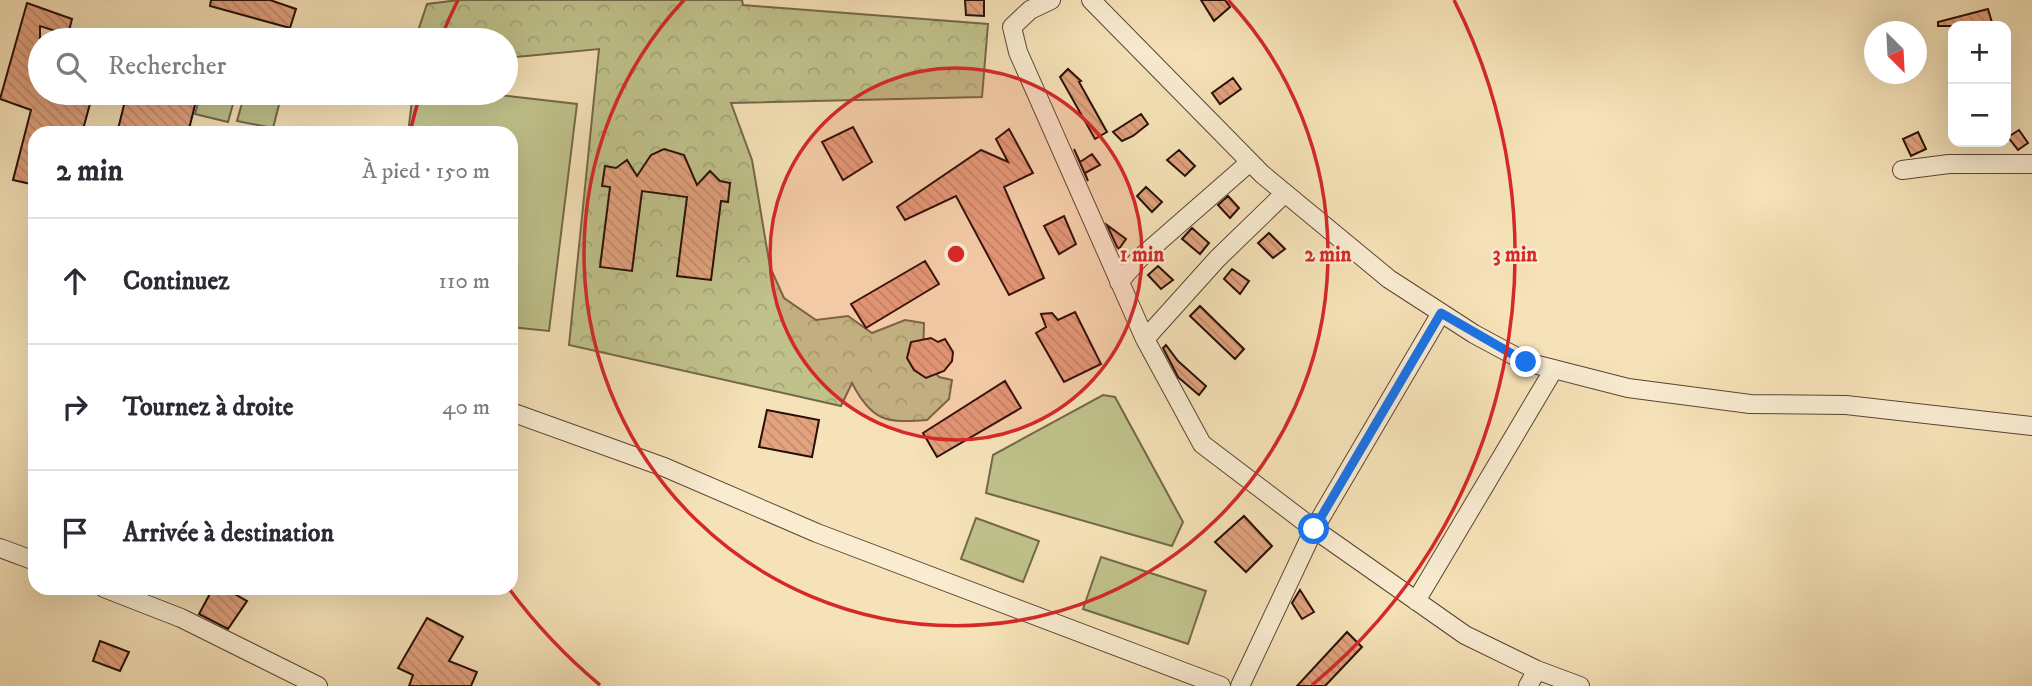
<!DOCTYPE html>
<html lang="fr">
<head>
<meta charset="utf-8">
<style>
	body { margin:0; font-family:"IM FELL DW Pica",serif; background:#f7f7f7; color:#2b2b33 }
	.controls { position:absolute; right:21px; top:21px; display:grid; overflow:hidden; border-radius:14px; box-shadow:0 7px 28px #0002 }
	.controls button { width:63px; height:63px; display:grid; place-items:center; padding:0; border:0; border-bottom:2px solid #e1e1e2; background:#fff; color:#2b2b33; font:35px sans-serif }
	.compass { position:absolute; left:1864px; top:21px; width:63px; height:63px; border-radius:50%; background:#fff; box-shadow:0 7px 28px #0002; rotate:156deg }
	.stop { position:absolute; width:21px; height:21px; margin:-16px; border:5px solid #1a73e8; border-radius:50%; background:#fff }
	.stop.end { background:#1a73e8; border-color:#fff; box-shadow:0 2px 7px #0008 }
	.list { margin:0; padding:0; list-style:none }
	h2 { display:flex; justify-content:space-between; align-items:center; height:91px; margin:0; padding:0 28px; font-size:30px }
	h2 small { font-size:23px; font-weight:400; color:#7c7c81 }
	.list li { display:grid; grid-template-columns:46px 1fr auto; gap:21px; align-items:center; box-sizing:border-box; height:126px; padding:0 28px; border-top:2px solid #e1e1e2 }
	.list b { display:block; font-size:26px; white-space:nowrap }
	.list em { font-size:23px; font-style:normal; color:#7c7c81 }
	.icon { flex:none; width:38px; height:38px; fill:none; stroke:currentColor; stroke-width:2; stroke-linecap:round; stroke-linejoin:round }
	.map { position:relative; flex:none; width:2032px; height:686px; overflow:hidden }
	.search { position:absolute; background:#fff; box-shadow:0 7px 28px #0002; left:28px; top:28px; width:490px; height:77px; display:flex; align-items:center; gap:18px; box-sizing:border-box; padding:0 24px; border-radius:38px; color:#7c7c81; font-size:26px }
	.panel { position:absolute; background:#fff; box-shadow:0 7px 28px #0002; left:28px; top:126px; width:490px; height:469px; border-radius:21px }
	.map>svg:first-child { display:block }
	.forest { fill:url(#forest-crowns); stroke:#74684a; stroke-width:2 }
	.green { fill:#c0c28c; stroke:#74684a; stroke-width:2 }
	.building { fill:url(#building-back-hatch); stroke:#270f07; stroke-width:2 }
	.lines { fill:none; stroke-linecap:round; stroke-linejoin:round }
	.street-casing { stroke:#5b4433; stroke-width:20 }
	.street { stroke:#f9ecd1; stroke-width:18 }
	.route { stroke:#1a73e8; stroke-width:9 }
	.ring { fill:none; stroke:#d62828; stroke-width:3.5 }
	.centre { fill:#d62828; stroke:#f9ecd1; stroke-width:3.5 }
	.ring-label { font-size:21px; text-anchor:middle; font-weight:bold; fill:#d62828; stroke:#f9ecd1; stroke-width:5; stroke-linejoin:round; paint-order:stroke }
</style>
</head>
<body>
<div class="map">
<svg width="2032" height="686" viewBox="0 0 2032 686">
	<defs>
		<pattern id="forest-crowns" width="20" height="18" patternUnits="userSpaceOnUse" patternTransform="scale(1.75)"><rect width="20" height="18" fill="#c0c28c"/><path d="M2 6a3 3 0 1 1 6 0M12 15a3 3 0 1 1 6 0" fill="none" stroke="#a5a677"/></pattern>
		<pattern id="building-back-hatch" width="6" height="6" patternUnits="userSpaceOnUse" patternTransform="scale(1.75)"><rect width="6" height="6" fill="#e2a37f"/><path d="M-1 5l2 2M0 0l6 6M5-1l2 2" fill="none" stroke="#c28b6c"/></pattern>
	</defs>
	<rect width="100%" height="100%" fill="#f6e2b8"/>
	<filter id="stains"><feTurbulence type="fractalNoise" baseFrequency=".00286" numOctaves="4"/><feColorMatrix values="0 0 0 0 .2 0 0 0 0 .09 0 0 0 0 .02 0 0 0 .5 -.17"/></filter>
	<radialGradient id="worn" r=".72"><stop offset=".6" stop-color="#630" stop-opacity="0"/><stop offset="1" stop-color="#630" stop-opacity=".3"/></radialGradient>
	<!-- forest -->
	<path class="forest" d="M459 0H742L743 5 988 24 982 97 731 103 752 160 770 267 784 298 816 320 848 316 872 333 905 320 924 323 923 356 939 377 952 380 949 399 927 420C887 423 872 422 852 383L841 406 569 345 599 49 506 58V40H420L418 31 427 4Z"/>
	<!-- green -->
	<path class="green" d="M201 93H236L228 122 195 114Z
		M245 93H282L273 128 237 121Z
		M413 93H483L577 104 549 331 511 327V133H408Z
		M1103 395 1115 397 1183 522 1172 546 986 493 993 455Z
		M976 518 1039 541 1023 582 961 559Z
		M1101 557 1206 591 1188 644 1083 609Z"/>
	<!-- building -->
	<path class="building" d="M211 0H270L296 9 290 28 210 6Z
		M965 0H984V16L966 15Z
		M1201 0H1225L1230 7 1214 21Z
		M27 3 72 19 68 35 40 26V93H93L82 133H35V185L13 180 31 110 0 99Z
		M1988 9 1993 26H1938V22Z
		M1068 69 1081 81 1079 82 1107 132 1095 139 1060 77Z
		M1233 78 1241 89 1220 104 1212 93Z
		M127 93H198L188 133H117Z
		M1141 114 1148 124 1133 136 1122 141 1113 132Z
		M853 127 872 162 843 180 822 142Z
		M1009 129 1033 173 1004 187 1044 278 1009 295 956 196 905 220 897 207 981 150 1008 162 996 139Z
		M2019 130 2028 143 2018 150 2008 137Z
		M1918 132 1926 149 1911 156 1903 139Z
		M664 149 684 155 697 185 710 171 720 181 730 183 728 202 721 201 711 280 677 276 687 197 642 191 632 271 600 267 610 187 602 186 605 166 616 168 627 160 637 176 651 155Z
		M1074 149 1080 162 1092 154 1100 165 1085 173 1088 181Z
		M1179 150 1195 166 1185 176 1167 160Z
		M1146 187 1162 202 1152 212 1137 196Z
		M1228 196 1239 208 1230 218 1218 205Z
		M1064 216 1076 244 1059 254 1044 226Z
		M1107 225 1126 239 1119 249 1117 247Z
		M1192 228 1209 243 1200 254 1182 239Z
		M1269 233 1285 249 1273 258 1258 243Z
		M925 261 939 284 866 328 851 304Z
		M1158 266 1173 280 1161 289 1148 275Z
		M1232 269 1249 281 1240 294 1224 279Z
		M1200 306 1244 349 1235 359 1190 316Z
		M1075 312 1101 364 1064 382 1036 333 1046 327 1041 314 1052 313 1058 320Z
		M931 338 938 342 945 339 953 352 952 361 944 371 926 378 914 370 907 358 911 342Z
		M1166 345 1178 361 1206 386 1199 395 1178 377 1163 348Z
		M1005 381 1021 408 937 457 923 433Z
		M767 410 819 420 812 457 759 447Z
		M1244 516 1272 546 1246 572 1215 542Z
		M213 588H224L247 601 228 629 199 614Z
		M1300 590 1314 612 1302 619 1292 603Z
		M427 618 463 637 449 661 477 672 471 686H409L413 675 398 668Z
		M1347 632 1362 647 1325 686H1297Z
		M100 641 129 652 120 671 93 661Z"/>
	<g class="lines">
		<defs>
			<path id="street" d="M1051 0 1030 10 1012 27 1018 52 1145 339 1217 259 1285 193
				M1091 0 1262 174 1389 279 1474 334 1526 362 1628 388 1750 404 1846 405 2032 426
				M1902 170 1949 164H2032
				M1119 282 1139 259 1250 162
				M1145 339 1202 444 1314 529 1441 313
				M511 412 664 467 817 533 1221 686
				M0 548 35 561
				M104 588 181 618 318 686
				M1416 601 1554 369
				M1240 686 1314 529 1465 635 1537 670 1580 686
				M1528 686 1537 670"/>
		</defs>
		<!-- street casing -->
		<use href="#street" class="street-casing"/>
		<!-- street -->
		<use href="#street" class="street"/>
	</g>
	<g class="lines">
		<!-- route -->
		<path class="route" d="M1314 529 1441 313 1526 362"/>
	</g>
	<!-- distance rings -->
	<circle cx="956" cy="254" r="186" fill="#d62828" fill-opacity=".12"/>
	<g class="ring">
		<circle cx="956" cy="254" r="186"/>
		<path d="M1228 0A372 372 0 1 1 684 0"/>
		<path d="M600 685A559 559 0 0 1 510 590M411 128A559 559 0 0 1 420 95M440 40A559 559 0 0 1 458 0M1454 0A559 559 0 0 1 1312 685"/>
	</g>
	<circle cx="956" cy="254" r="10" class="centre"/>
	<g class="ring-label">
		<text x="1142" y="261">1 min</text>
		<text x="1328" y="261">2 min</text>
		<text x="1515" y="261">3 min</text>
	</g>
	<rect width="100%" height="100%" filter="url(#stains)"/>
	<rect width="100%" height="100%" fill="url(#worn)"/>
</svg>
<div class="controls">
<button>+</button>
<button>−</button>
</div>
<svg class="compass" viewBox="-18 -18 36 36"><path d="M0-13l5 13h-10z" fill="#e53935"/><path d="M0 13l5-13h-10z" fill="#7c7c81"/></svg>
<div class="stop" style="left:1314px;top:529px"></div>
<div class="stop end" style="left:1526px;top:362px"></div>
<div class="search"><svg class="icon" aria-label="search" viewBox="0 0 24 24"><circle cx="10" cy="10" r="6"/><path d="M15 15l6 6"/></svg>Rechercher</div>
<section class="panel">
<h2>2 min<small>À pied · 150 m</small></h2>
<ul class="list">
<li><svg class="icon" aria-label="ahead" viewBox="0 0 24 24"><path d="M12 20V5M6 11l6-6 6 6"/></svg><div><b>Continuez</b></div><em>110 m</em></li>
<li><svg class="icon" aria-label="right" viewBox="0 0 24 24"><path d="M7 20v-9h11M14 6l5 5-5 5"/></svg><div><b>Tournez à droite</b></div><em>40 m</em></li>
<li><svg class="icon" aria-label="arrive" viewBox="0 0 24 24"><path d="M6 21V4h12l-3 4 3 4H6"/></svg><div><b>Arrivée à destination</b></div></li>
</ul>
</section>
</div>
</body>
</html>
